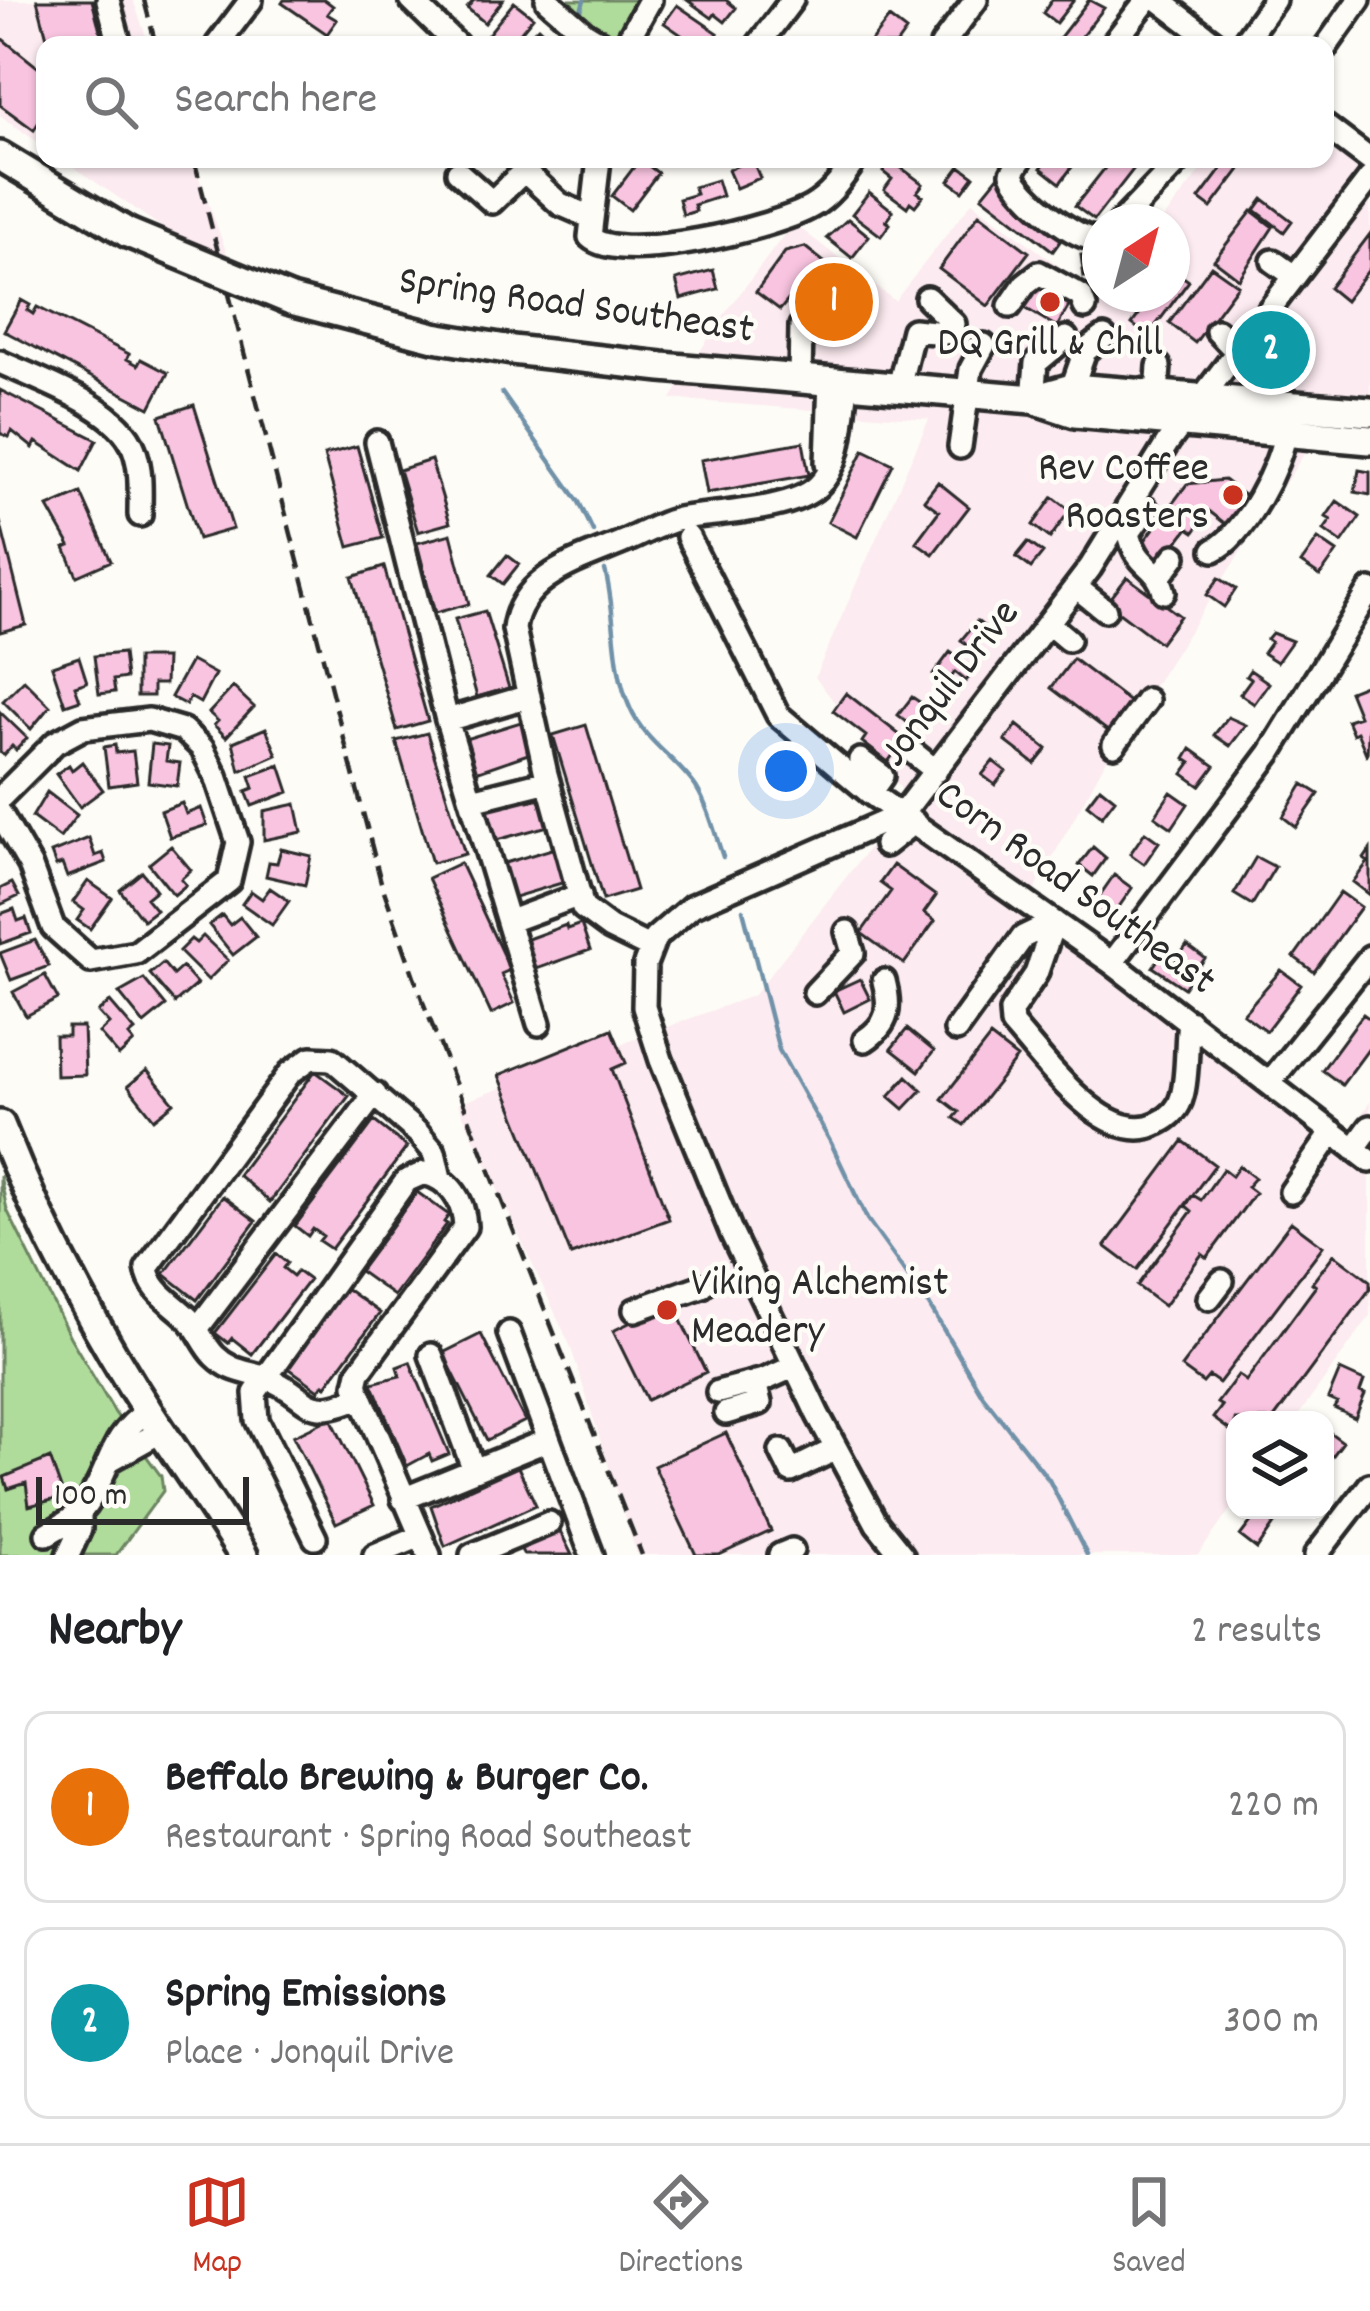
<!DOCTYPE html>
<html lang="en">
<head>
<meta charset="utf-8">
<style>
	body { margin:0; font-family:Dekko,sans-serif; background:#f2f2f2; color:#202124 }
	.controls { position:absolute; right:36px; bottom:36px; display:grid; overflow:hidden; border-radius:24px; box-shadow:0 3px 9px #0004 }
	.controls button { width:108px; height:108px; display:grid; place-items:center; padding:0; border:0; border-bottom:3px solid #e0e0e0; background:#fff; color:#202124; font:60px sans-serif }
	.compass { position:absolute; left:1082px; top:204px; width:108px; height:108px; border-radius:50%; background:#fff; box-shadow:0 3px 9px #0004; rotate:36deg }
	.scale { position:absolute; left:36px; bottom:30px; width:213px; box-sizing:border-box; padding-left:12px; border:6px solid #2b2b2b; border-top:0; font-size:33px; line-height:42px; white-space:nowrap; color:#2b2b2b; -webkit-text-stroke:9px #fdfcf7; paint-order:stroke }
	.you { position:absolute; left:786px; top:771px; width:42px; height:42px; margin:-30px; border:9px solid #fff; border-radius:50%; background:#1a73e8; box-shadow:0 0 0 18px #1a73e833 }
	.badge { display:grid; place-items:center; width:78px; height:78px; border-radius:50%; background:#c8321e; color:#fff; font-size:39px; font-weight:700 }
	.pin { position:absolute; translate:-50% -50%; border:6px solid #fff; box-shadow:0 3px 12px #0006 }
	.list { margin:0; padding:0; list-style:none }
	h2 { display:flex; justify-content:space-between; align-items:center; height:156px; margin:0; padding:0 48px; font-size:51px }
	h2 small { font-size:39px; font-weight:400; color:#757577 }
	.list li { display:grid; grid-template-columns:78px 1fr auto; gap:36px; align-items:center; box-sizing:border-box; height:192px; margin:0 24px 24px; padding:0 24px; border:3px solid #e0e0e0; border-radius:24px }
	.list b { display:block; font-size:45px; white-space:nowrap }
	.list p { margin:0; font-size:39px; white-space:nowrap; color:#757577 }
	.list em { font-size:39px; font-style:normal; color:#757577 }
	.icon { flex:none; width:66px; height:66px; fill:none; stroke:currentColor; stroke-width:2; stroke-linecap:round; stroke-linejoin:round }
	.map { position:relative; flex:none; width:1370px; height:1555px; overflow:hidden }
	.search { position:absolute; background:#fff; box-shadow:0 3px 9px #0004; left:36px; right:36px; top:36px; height:132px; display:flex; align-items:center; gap:30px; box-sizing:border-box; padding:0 42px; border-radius:24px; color:#757577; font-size:45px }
	.sheet { height:588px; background:#fff }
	nav { display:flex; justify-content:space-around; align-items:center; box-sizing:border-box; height:168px; border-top:3px solid #e0e0e0; background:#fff; font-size:33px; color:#757577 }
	nav a { display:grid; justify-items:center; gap:6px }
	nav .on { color:#c8321e }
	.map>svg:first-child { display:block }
	.built { fill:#fcebf0 }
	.green { fill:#afdc9b; stroke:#6d8463; stroke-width:3 }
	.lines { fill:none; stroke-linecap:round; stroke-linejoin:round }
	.stream { stroke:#6f91a8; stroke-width:4.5 }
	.building { fill:#f9c4e0; stroke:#2b2b2b; stroke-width:3 }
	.minor-casing { stroke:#2b2b2b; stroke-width:30 }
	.major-casing { stroke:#2b2b2b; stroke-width:36 }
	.minor { stroke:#fdfcf7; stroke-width:21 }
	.major { stroke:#fdfcf7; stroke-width:27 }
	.rail { stroke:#2b2b2b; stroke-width:4.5; stroke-dasharray:18 9; stroke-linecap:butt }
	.major-bridge-casing { stroke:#2b2b2b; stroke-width:36; stroke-linecap:butt }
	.major-bridge { stroke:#fdfcf7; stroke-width:27 }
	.poi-dot { fill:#c8321e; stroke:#fdfcf7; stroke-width:4.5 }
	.labels { text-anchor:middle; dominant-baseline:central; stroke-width:9; stroke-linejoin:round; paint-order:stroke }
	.street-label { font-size:42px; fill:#2b2b2b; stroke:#fdfcf7 }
	.poi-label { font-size:42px; fill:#2b2b2b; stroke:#fdfcf7 }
</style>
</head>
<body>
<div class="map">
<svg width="1370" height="1555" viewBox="0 0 1370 1555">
	<rect width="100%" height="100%" fill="#fdfcf7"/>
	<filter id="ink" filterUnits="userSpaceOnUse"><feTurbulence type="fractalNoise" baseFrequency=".00833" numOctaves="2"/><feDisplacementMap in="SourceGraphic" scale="24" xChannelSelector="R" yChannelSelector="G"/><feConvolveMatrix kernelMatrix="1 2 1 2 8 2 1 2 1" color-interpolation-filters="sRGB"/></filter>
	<g filter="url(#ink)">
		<!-- built -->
		<path class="built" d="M0 0H133L149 45H45V147L0 116Z
			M1325 135 1370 168V457L1306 451 1106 760 1031 897 1344 1139 1370 1102V1316L1295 1420H1235V1503L1198 1555H637L570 1345 458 1104 754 995 908 798 815 677 929 419 671 399 715 327 793 223 895 301 972 202 1101 297 1104 294H1172V222H1161L1210 159H1325Z
			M62 159H192L236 278Z"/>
		<!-- green -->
		<path class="green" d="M547 0H650L625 45H605Z
			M0 1175 7 1210 70 1337 115 1413 161 1476 163 1491 116 1555H0Z"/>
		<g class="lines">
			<!-- stream -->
			<path class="stream" d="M579 18 584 0
				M542 159 544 177
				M502 393 579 502 593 531
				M605 570C617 615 611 665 630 708 644 741 676 758 696 787 709 808 715 834 723 857
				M743 910 779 1050 831 1143 867 1219 929 1305 983 1396 1049 1480 1087 1555"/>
		</g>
		<!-- building -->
		<path class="building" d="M37 0H92L104 45H49Z
			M284 0H325L333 6 327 14 337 20 327 34 282 3Z
			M474 0H503L485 23 467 8Z
			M687 0H726L736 8 725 22 715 14 712 18Z
			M1052 0H1074L1056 23 1043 13Z
			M1089 0 1104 8 1075 45H1054Z
			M514 2 533 17 510 45H490L485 38Z
			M677 5 718 33 709 45 693 37 690 41 664 23Z
			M889 18 906 31 896 45H868Z
			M538 27 555 43 553 45H520Z
			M0 37 40 69 45 68V112L34 130 0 105Z
			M640 159 658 173 630 210 612 196Z
			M752 159 760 178 736 188 728 170Z
			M1048 159H1078L1060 183 1041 168Z
			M1112 159 1139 162 1094 220 1075 206Z
			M1229 159H1248L1211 208 1199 199Z
			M891 160 923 184 917 192 923 196 915 206 910 202 907 207 884 190 892 179 883 172Z
			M960 166 974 176 963 191 949 181Z
			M999 175 1069 229 1053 251 982 196Z
			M717 180 722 196 694 205 696 211 683 215 679 199 696 194 694 187Z
			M869 192 893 211 886 221 890 224 881 236 852 214Z
			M1263 199 1292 221 1284 232 1255 210Z
			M1252 211 1273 227 1239 279 1214 260Z
			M979 214 1029 252 988 306 939 269Z
			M848 219 869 236 852 258 827 238Z
			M1370 234V268L1345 301 1329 288Z
			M805 247 858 289 839 315 803 288H798L780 310 756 292 785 252Z
			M1100 253V283H1099L1098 275 1084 277 1081 255Z
			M1211 266 1238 285 1195 343 1169 323Z
			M1172 269 1189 281 1148 336 1132 324 1154 294H1172Z
			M713 270 718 289 681 299 676 280Z
			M1042 280 1073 299 1057 327 1025 308 1031 290 1035 292Z
			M21 300 30 305 27 310 33 314 37 307 129 354 127 359 138 365 141 359 168 373 150 408 4 331Z
			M0 390 97 440 81 471 36 442 33 448 12 431 9 437 0 433Z
			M194 405 233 529 198 539 160 416Z
			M803 442 809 475 707 493 701 460Z
			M357 446 383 538 349 547 324 455Z
			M864 450 893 464 857 537 828 522Z
			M431 460 450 523 418 532 399 470Z
			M1359 470 1370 472V495L1355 492Z
			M1224 480 1249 499 1228 526 1209 511 1194 532 1188 528 1162 563 1140 547 1187 484Z
			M938 482 969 507 933 554 916 542 939 511 924 500Z
			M81 493 111 561 77 576 65 548 70 546 48 507Z
			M1053 497 1070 510 1050 538 1033 525Z
			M1337 501 1360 517 1342 543 1324 530 1331 520 1326 517Z
			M0 521 26 625 0 632Z
			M451 534 469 604 435 613 417 543Z
			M1318 539 1337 552 1320 576 1301 563Z
			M1028 542 1043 553 1031 568 1016 557Z
			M507 555 519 564 503 584 491 575Z
			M384 567 428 721 397 730 352 577Z
			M1127 577 1180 616 1160 643 1107 603Z
			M1219 578 1236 589 1224 607 1207 595Z
			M485 611 509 688 477 697 455 619Z
			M977 621 989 631 972 650 961 640Z
			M1272 633 1292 641 1277 662 1263 653 1271 642 1267 639Z
			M950 652 975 670 966 681 955 672 943 689 933 675Z
			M123 653 126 678 113 680 115 692 99 694 94 656Z
			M79 657 87 682 75 686 80 700 65 705 52 666Z
			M137 658H166L165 684H153V696H137Z
			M1073 659 1135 706 1113 735 1051 688Z
			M191 661 215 674 200 703 190 697 186 705 171 697Z
			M1250 670 1269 683 1254 704 1240 694 1251 679 1246 676Z
			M24 680 50 706 31 729 3 701Z
			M1367 684 1370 692 1367 756 1357 732 1353 734 1347 720 1359 716 1349 691Z
			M233 687 254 707 226 737 214 725 218 721 209 713Z
			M846 693 905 739 888 762 862 742 866 736 833 711Z
			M912 697 924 705 913 727 898 715Z
			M0 712 27 738 16 750 12 746 4 755 0 752Z
			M1228 717 1246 725 1230 746 1214 735Z
			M524 721 534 752 473 773 462 740Z
			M586 725 636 890 603 900 553 735Z
			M1017 725 1047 749 1035 764 1005 741Z
			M266 728 277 755 240 771 233 742Z
			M427 733 465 854 432 863 396 741Z
			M152 744 168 746 166 761 180 763 177 786 148 782Z
			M115 745 116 753 133 751 137 782 109 786 104 747Z
			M1191 749 1215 766 1200 786 1183 774 1191 763 1185 759Z
			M993 761 1006 771 995 785 982 775Z
			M82 762 103 790 80 807 56 774 69 765 72 770Z
			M280 765 289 792 252 806 246 791 254 788 250 776Z
			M1303 784 1319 794 1296 827 1283 817Z
			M1100 787 1115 799 1102 816 1087 804Z
			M47 792 77 815 60 838 32 817Z
			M1171 792 1188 804 1172 828 1155 816Z
			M528 796 529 801 544 797 552 825 489 842 480 809Z
			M182 803 186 814 201 808 207 825 170 837 161 811Z
			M296 804 302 832 264 840V811Z
			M1145 832 1159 842 1144 864 1130 854Z
			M89 838 95 856 103 853 106 862 67 877 62 864 56 866 51 853Z
			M171 846 191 870 181 879 186 885 174 895 149 864Z
			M1093 847 1106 858 1093 876 1079 865Z
			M555 848 565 882 508 899 498 865Z
			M281 849 311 856 305 885 266 876 269 862 277 863Z
			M1370 850V895L1353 882 1368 862 1364 859Z
			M1256 857 1275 867 1252 905 1234 894Z
			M460 863 510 970 501 974 514 1003 491 1014 428 878Z
			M893 865 936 896 924 913 935 921 904 964 861 933 891 891 880 883Z
			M142 872 156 890 146 898 156 910 143 920 120 890Z
			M1114 875 1132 888 1107 924 1089 911Z
			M88 881 112 898 90 929 77 920 84 910 73 902Z
			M12 883 19 896 0 905V889Z
			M270 888 289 901 272 925 242 904 251 891 262 899Z
			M1340 892 1361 907 1314 972 1294 957Z
			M14 909 18 921 26 918 31 933 0 944V914Z
			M222 915 230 925 240 917 256 937 233 955 209 925Z
			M581 924 590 950 536 969 525 940 566 925 567 929Z
			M203 936 228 960 208 980 179 951 191 939 196 943Z
			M35 940 49 966 11 980 0 953Z
			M1187 945 1205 958 1184 988 1153 967 1162 954 1175 962Z
			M163 963 173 975 182 967 197 984 175 1003 150 974Z
			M1281 970 1301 985 1266 1031 1243 1014Z
			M45 975 58 999 26 1016 13 992Z
			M144 979 166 1006 144 1024 119 993Z
			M860 979 870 999 844 1012 834 991Z
			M110 1002 135 1031 129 1036 134 1042 119 1056 99 1033 109 1024 98 1012Z
			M1363 1014 1370 1019V1047L1342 1085 1322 1070Z
			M68 1027H83L85 1075 56 1076 55 1036H68Z
			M612 1029 626 1063 612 1069 669 1219 571 1255 499 1075Z
			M907 1029 934 1051 919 1071 891 1049Z
			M990 1037 1017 1058 964 1125 954 1118 959 1112 942 1099Z
			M147 1070 174 1103 154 1119 128 1086Z
			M315 1071 349 1096 270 1202 238 1175Z
			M907 1076 922 1090 904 1109 889 1096Z
			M374 1121 407 1147 331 1249 319 1241 323 1236 313 1229 308 1236 295 1226Z
			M1183 1141 1215 1165 1137 1270 1105 1246Z
			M1239 1166 1255 1178 1247 1187 1255 1193 1207 1258 1202 1254 1164 1306 1137 1286 1192 1211 1186 1206 1193 1195 1201 1200 1223 1169 1232 1176Z
			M417 1192 449 1215 444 1222 447 1224 394 1296 359 1271Z
			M223 1196 256 1221 197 1300 164 1274Z
			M1291 1222 1323 1246 1219 1383 1209 1376 1203 1383 1181 1367Z
			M276 1254 287 1263 283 1268 293 1276 297 1271 309 1280 252 1354 232 1338 228 1343 215 1333Z
			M1334 1254 1370 1281V1289L1273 1420H1235V1434L1213 1418 1222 1406 1217 1403 1238 1375 1246 1381 1316 1286 1312 1283Z
			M345 1288 380 1313 326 1386 324 1384 319 1390 287 1367Z
			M672 1302 706 1372 647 1400 613 1331Z
			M481 1334 525 1421 487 1440 443 1353Z
			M410 1362 449 1454 432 1461 429 1454 407 1466 372 1383 400 1376 397 1367Z
			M1340 1370 1364 1381 1360 1392 1365 1394 1355 1418 1334 1408 1337 1403 1328 1399Z
			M331 1418 374 1505 336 1523 293 1436Z
			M1325 1429 1343 1442 1325 1466Z
			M726 1433 771 1531 719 1555H696L654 1466Z
			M50 1458 64 1497 29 1506 26 1483 8 1489 4 1477Z
			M518 1467 536 1505 445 1546 431 1506Z
			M1259 1511 1275 1523 1257 1549 1240 1536Z
			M559 1529 572 1555H524L520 1548Z"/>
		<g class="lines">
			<defs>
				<path id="minor" d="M108 0 120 45
					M411 0 457 45
					M547 0 585 33 605 45
					M1159 0 1218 45
					M217 45 251 0
					M625 45 650 0
					M758 45 792 0
					M942 45 976 0
					M1112 45 1147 0
					M1242 45 1274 0
					M1325 48 1359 0
					M1325 126 1370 160
					M599 159 590 237C621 266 776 227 811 207 831 196 843 177 856 159
					M1021 159 1012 173C1020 195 1076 242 1100 239
					M458 172 492 202 524 171 560 204 590 217
					M1121 222 1181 159
					M1273 261 1294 276
					M1010 306 1025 284 1039 273 1081 296 1085 307
					M1260 320 1296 349 1276 374 1271 373
					M1217 331 1236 351
					M0 362C39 380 119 407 134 449 142 470 140 493 140 515
					M800 380 801 326
					M899 387 913 330 945 333 954 324 927 298
					M1072 388 1085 351 1104 337
					M1157 394 1159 366
					M1033 399 1036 363 1066 338
					M377 442 447 720 539 1024
					M960 447 971 369 984 345
					M827 463 830 380
					M1146 509 1129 533C1137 570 1156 562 1164 592
					M688 537 778 715 870 793 1112 963 1370 1161
					M1214 550C1243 537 1282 464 1285 432
					M1160 576 1175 556
					M1076 587 1105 610
					M1049 624 1068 640
					M447 720 529 696
					M1114 745 1147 700
					M911 751 936 771
					M860 760 882 776 870 793
					M0 798 55 743 83 728 149 720 183 730 202 748 216 776 238 842 229 881 136 953 91 961 53 927 30 865 0 813
					M472 800 548 781
					M885 845 914 822
					M510 921 580 895
					M1054 922 1036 974 1011 1011 1012 1024C1042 1057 1106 1150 1158 1123 1169 1118 1179 1109 1182 1096 1188 1076 1186 1043 1189 1021
					M651 948 610 928 583 908 546 774 514 629C521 575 581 560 623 542 643 534 663 521 684 518 719 512 792 511 818 486 845 460 841 418 848 382
					M1112 963 1270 753 1370 590
					M815 993 853 953 847 932
					M956 1030 1023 937 1054 922
					M865 1040C889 1024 891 1008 884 981
					M1270 1082 1370 957
					M1354 1149 1370 1127
					M1291 1192 1333 1132
					M1209 1298 1222 1281
					M635 1310 702 1286
					M197 1329 375 1094
					M509 1333 592 1555
					M431 1355 474 1470
					M718 1392 764 1380 795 1366
					M360 1397C300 1422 313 1395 266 1378 247 1371 231 1372 215 1356 204 1345 199 1329 188 1318 172 1302 150 1291 147 1268L290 1073 311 1058 332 1059 418 1133 434 1152 440 1178
					M726 1413 760 1403 755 1382
					M781 1451 791 1471 836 1449
					M110 1460 162 1431
					M403 1499 548 1440
					M47 1534C61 1526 76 1518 86 1505 112 1469 107 1438 148 1411
					M315 1538 257 1420 255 1393 406 1181 424 1173C451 1180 464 1200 465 1227L359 1372 356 1385 429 1555
					M68 1555 80 1529V1512
					M375 1555 418 1537
					M472 1555 549 1523
					M780 1555 792 1550
					M902 1555 877 1524 818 1415 732 1234 661 1060 644 1007 645 964 655 938 692 906 902 814 1090 568 1168 442 1370 178
					M1316 1555 1370 1485"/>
				<path id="major" d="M0 156 128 233
					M291 300 434 337 512 350 662 367 1033 399 1075 413 1370 440
					M1033 399 1072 388 1370 412
					M0 1125C36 1216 81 1303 132 1386 168 1444 208 1498 243 1555"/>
			</defs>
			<!-- minor casing -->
			<use href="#minor" class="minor-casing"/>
			<!-- major casing -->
			<use href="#major" class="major-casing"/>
			<!-- minor -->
			<use href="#minor" class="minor"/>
			<!-- major -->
			<use href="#major" class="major"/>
			<!-- rail -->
			<path class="rail" d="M144 0 156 45
				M194 159 381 882 423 1002 642 1555"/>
			<defs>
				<path id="major-bridge" d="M128 233 291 300"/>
			</defs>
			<!-- major-bridge casing -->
			<use href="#major-bridge" class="major-bridge-casing"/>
			<!-- major-bridge -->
			<use href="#major-bridge" class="major-bridge"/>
		</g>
	</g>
	<!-- markers -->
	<g class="poi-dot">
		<circle cx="1050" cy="302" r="12"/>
		<circle cx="1233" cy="495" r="12"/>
		<circle cx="667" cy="1310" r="12"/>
	</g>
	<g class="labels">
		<!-- street labels -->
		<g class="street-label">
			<text transform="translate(576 308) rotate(8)">Spring Road Southeast</text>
			<text transform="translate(952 685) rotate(-52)">Jonquil Drive</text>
			<text transform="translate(1074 890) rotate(36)">Corn Road Southeast</text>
		</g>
		<!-- poi labels -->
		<g class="poi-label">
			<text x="1050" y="346">DQ Grill &amp; Chill</text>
			<text x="1209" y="471" text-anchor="end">Rev Coffee<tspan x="1209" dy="48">Roasters</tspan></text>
			<text x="691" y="1286" text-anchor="start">Viking Alchemist<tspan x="691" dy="48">Meadery</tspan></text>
		</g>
	</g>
</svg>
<div class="controls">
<button><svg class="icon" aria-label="layers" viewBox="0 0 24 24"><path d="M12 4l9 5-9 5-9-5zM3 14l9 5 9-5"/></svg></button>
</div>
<svg class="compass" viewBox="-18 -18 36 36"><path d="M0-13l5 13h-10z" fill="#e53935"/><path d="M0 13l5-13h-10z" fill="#757577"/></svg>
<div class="scale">100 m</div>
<div class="you"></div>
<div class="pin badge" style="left:834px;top:302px;background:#e8710a">1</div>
<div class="pin badge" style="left:1271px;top:350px;background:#0f9aa8">2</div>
<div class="search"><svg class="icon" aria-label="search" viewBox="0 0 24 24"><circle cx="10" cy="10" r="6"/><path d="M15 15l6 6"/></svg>Search here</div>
</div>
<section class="sheet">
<h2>Nearby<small>2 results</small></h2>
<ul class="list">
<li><span class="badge" style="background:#e8710a">1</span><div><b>Beffalo Brewing &amp; Burger Co.</b><p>Restaurant · Spring Road Southeast</p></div><em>220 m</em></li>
<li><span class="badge" style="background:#0f9aa8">2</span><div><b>Spring Emissions</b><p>Place · Jonquil Drive</p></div><em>300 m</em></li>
</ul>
</section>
<nav>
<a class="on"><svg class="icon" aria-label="map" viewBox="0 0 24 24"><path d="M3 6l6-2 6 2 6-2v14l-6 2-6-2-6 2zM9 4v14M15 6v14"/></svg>Map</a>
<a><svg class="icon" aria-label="directions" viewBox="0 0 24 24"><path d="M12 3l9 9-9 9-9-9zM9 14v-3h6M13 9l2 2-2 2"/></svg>Directions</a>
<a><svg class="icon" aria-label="saved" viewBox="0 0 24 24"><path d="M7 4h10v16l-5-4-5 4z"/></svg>Saved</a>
</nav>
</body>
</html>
